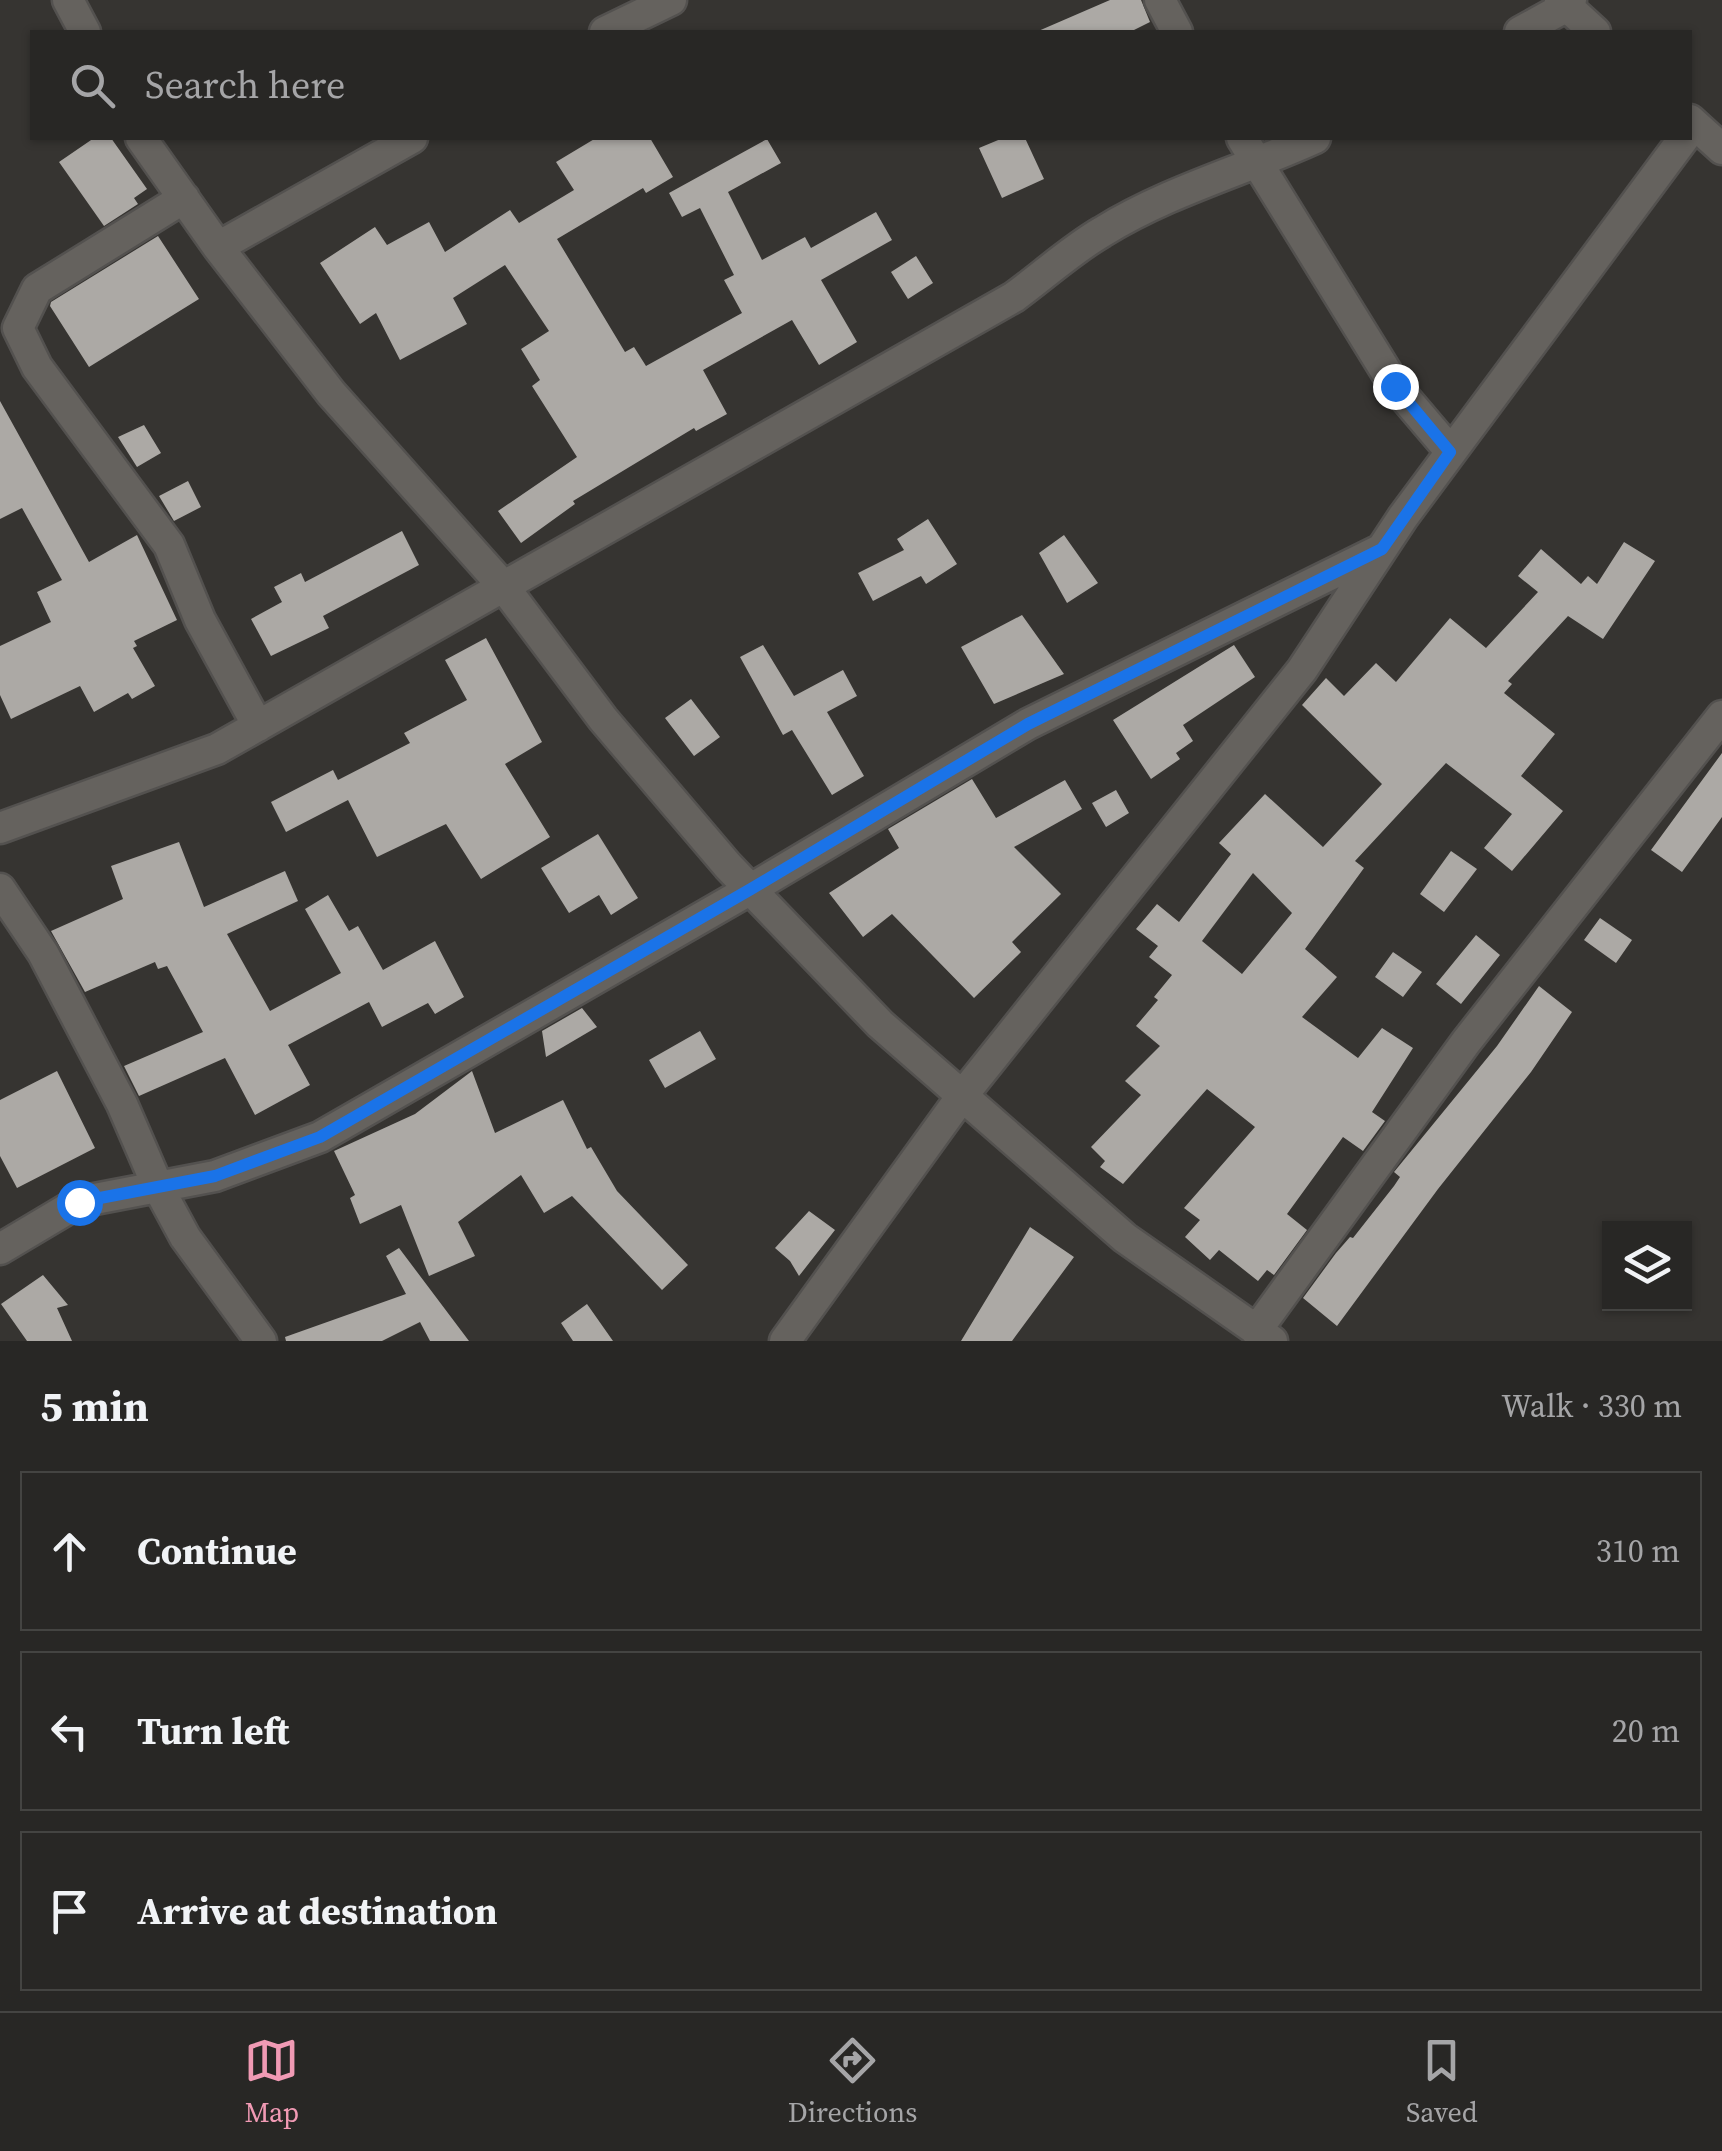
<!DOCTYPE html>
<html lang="en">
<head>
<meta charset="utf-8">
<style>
	body { margin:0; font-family:"Source Serif 4",serif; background:#343332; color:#f1f3f6 }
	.controls { position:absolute; right:30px; bottom:30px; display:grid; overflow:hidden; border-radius:0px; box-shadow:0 2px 8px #0004 }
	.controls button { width:90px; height:90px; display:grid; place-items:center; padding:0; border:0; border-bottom:2px solid #444442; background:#282725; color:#f1f3f6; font:50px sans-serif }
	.stop { position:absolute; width:30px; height:30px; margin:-22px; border:8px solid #1a73e8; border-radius:50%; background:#fff }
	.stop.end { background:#1a73e8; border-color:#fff; box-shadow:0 2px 10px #0008 }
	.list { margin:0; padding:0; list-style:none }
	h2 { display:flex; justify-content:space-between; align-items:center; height:130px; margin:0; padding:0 40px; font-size:42px }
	h2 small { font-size:32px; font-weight:400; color:#a5a5a7 }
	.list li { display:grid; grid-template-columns:65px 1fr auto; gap:30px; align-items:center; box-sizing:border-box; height:160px; margin:0 20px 20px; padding:0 20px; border:2px solid #444442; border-radius:0px }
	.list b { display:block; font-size:38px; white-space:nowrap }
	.list em { font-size:32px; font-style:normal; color:#a5a5a7 }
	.icon { flex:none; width:55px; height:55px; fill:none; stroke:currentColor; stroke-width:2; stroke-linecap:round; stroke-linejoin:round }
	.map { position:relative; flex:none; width:1722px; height:1341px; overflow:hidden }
	.search { position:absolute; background:#282725; box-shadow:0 2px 8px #0004; left:30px; right:30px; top:30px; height:110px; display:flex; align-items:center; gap:25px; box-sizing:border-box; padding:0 35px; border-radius:0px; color:#a5a5a7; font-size:38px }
	.sheet { height:670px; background:#282725 }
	nav { display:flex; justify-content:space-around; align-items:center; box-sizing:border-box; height:140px; border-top:2px solid #444442; background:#282725; font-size:28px; color:#a5a5a7 }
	nav a { display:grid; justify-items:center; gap:5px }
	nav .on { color:#f09ab4 }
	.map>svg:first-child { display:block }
	.building { fill:#aca9a5; fill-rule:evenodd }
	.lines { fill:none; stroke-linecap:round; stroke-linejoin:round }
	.street-casing { stroke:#53514f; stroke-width:35 }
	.street { stroke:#65625e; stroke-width:30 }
	.route { stroke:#1a73e8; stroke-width:12 }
</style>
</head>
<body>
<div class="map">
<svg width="1722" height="1341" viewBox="0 0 1722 1341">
	<rect width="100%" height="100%" fill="#363431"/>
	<!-- building -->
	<path class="building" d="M1110 0H1141L1150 22 1130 32H1036Z
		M94 138H111L147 189 134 198 138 204 104 226 59 162Z
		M596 138H650L673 177 646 193 643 188 557 239 625 352 634 347 646 366 742 313 724 280 734 275 700 208 682 217 669 193 767 139 781 163 728 192 762 260 805 237 811 248 876 212 892 240 821 280 857 342 819 365 792 320 703 370 727 414 696 431 694 428 573 501 575 504 521 543 498 511 577 457 532 386 540 380 521 349 549 331 505 265 453 298 467 324 400 360 376 313 360 324 320 263 375 227 387 245 429 222 445 252 510 210 519 223 574 190 556 162Z
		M1003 138H1025L1044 179 1002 198 979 148Z
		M158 236 199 299 89 367 50 306 51 302Z
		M916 256 933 283 908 299 891 272Z
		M0 401 89 562 137 535 177 620 134 641 137 646 133 648 155 686 132 699 128 693 94 712 80 686 11 719 0 695V646L51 622 37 592 62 580 22 508 0 519Z
		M144 425 161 453 137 467 118 437Z
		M188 481 201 507 174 521 159 496Z
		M928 519 957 564 926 584 921 576 873 601 858 573 904 550 897 539Z
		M402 531 419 565 323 616 329 628 271 656 251 619 282 602 274 587 301 573 305 582Z
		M1064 535 1098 583 1067 603 1039 553Z
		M1624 542 1655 561 1603 639 1568 616 1508 681 1512 684 1504 693 1555 734 1521 776 1563 811 1512 871 1484 848 1512 814 1446 763 1355 861 1364 868 1305 949 1337 977 1302 1017 1358 1058 1382 1028 1413 1048 1372 1112 1385 1121 1363 1151 1343 1137 1287 1214 1307 1230 1274 1275 1267 1270 1258 1281 1219 1250 1210 1260 1185 1237 1200 1220 1184 1208 1255 1127 1207 1089 1123 1184 1100 1167 1105 1161 1091 1147 1141 1095 1125 1081 1160 1046 1136 1026 1158 1000 1154 997 1172 975 1149 957 1158 946 1136 929 1157 904 1179 922 1231 854 1219 843 1265 794 1323 847 1382 784 1302 705 1326 678 1344 696 1376 663 1396 682 1450 618 1486 648 1538 592 1518 576 1541 549 1581 584 1588 576 1597 584ZM1253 873 1292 913 1242 974 1202 941Z
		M1022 615 1064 674 994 704 961 647Z
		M486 638 542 742 505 764 550 837 481 879 446 824 377 857 348 800 286 832 271 802 333 770 338 780 410 743 404 733 467 700 445 660Z
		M763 645 794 696 843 670 857 696 827 712 864 776 832 795 792 730 783 735 740 657Z
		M1234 645 1255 677 1183 725 1193 741 1176 753 1180 759 1151 779 1113 720Z
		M691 699 720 737 694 756 665 718Z
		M1722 753V817L1682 872 1651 850Z
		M972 779 996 818 1065 780 1082 809 1014 847 1061 894 1012 942 1021 952 974 998 892 914 863 937 829 893 899 848 888 829Z
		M1116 790 1129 813 1106 827 1092 803Z
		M598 834 638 898 611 915 599 895 569 913 541 868Z
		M179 842 204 907 285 871 298 901 227 934 270 1011 341 973 305 909 328 895 349 931 358 926 383 970 435 941 464 997 435 1014 428 1003 382 1027 369 1002 288 1045 310 1085 255 1115 225 1058 139 1096 124 1066 203 1032 167 966 158 969 155 962 85 992 51 931 123 899 111 866Z
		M1451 851 1477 869 1444 912 1420 894Z
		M1600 918 1632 940 1616 963 1584 940Z
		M1476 935 1500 955 1461 1004 1436 984Z
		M1393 952 1422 972 1403 997 1375 977Z
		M1539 986 1572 1012 1531 1072 1438 1189 1337 1326 1303 1298 1336 1253 1350 1237 1353 1238 1394 1186 1400 1177 1394 1172 1497 1046Z
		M582 1008 597 1027 546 1057 542 1031Z
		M700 1031 716 1059 665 1088 649 1060Z
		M57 1071 95 1148 17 1188 0 1156V1100Z
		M472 1071 495 1133 563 1100 587 1149 591 1147 617 1191 688 1265 662 1290 572 1196 544 1213 521 1175 458 1222 475 1256 429 1276 401 1205 360 1224 350 1198 355 1195 334 1151 415 1114Z
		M809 1211 835 1230 799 1276 790 1261 775 1248Z
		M1030 1227 1074 1257 1012 1341H961Z
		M399 1248 469 1341H430L420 1322 382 1341H286L285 1337 406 1294 386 1256Z
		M43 1275 68 1305 57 1308 72 1341H27L1 1304Z
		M587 1304 613 1341H573L561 1323Z"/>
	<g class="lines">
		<defs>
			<path id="street" d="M68 0 85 32
				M1160 0 1177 32
				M1560 0 1595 32
				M605 32 671 0
				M1520 32 1567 6 1571 0
				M1690 120 1722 149
				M141 138 218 247 331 393 504 587 603 719 728 866 880 1024 1125 1238 1272 1341
				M1242 138 1395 386 1451 452
				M184 198 37 289 18 328 37 367 169 545 200 620 258 726
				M218 247 412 138
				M0 828 217 749 1014 297C1043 276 1071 250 1102 232 1168 191 1245 170 1315 138
				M0 889 43 953 122 1104 158 1187 185 1237 261 1341
				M0 1249 79 1202 215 1176 320 1137 751 889 1028 724 1382 549
				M1256 1331 1466 1042 1722 716
				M785 1341 962 1096 1302 670 1403 517 1684 138"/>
		</defs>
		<!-- street casing -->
		<use href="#street" class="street-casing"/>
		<!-- street -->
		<use href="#street" class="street"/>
	</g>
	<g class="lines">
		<!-- route -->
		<path class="route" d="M79 1202 215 1176 320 1137 751 889 1028 724 1382 549 1450 452 1395 386"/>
	</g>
</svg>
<div class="controls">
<button><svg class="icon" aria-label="layers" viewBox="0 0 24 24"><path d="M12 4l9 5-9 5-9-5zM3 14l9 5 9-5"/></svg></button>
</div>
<div class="stop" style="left:79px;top:1202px"></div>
<div class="stop end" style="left:1395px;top:386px"></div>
<div class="search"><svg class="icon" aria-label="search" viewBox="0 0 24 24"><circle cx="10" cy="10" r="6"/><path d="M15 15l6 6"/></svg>Search here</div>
</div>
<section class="sheet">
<h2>5 min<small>Walk · 330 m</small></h2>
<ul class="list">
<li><svg class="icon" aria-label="ahead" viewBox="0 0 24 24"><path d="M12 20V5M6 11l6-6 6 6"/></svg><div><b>Continue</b></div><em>310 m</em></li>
<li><svg class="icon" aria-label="left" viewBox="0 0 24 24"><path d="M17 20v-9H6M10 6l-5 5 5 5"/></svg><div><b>Turn left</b></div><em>20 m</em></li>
<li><svg class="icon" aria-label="arrive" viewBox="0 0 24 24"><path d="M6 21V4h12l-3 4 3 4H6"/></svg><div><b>Arrive at destination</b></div></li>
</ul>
</section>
<nav>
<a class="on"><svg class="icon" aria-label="map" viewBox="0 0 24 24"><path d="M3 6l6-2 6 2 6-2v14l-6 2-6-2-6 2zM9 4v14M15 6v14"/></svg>Map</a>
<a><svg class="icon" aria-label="directions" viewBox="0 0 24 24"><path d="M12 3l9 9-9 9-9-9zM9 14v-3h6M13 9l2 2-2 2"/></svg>Directions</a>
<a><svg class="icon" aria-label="saved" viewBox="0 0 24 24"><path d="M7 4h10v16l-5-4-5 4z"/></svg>Saved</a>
</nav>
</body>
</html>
